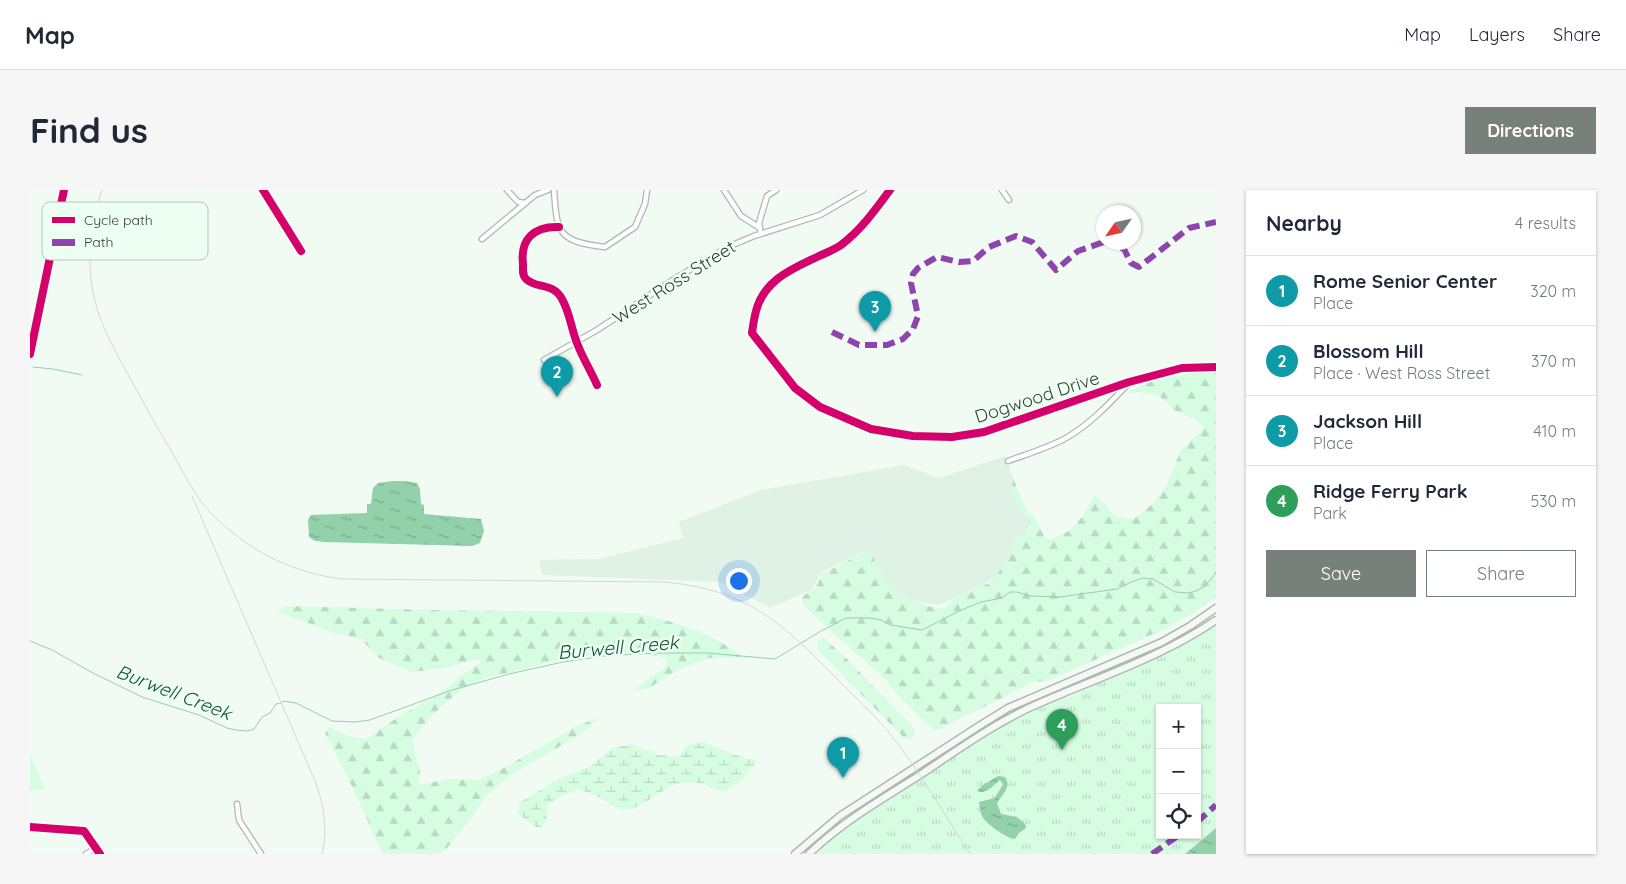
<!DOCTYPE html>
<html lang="en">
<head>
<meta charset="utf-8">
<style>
	body { margin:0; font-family:Quicksand,sans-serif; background:#f6f6f7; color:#1f2937 }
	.controls { position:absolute; right:15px; bottom:15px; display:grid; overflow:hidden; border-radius:0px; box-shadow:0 1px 4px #0004 }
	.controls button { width:45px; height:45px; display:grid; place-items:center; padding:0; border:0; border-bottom:1px solid #e0e1e3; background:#fff; color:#1f2937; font:25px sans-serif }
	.compass { position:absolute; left:1066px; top:15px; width:45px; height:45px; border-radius:50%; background:#fff; box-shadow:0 1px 4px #0004; rotate:236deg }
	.you { position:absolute; left:708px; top:390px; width:18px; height:18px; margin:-12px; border:4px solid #fff; border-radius:50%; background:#1a73e8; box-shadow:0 0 0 8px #1a73e833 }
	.badge { display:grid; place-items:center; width:32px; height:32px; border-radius:50%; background:#78807a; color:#fff; font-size:16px; font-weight:700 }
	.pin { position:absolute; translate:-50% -41px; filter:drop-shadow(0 1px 2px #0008) }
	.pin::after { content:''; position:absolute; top:26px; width:18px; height:15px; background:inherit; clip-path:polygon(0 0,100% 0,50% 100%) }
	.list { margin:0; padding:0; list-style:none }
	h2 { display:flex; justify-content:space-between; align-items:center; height:65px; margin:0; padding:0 20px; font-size:21px }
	h2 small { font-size:16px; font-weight:400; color:#747a83 }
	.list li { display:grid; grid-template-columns:32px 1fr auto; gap:15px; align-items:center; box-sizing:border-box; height:70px; padding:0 20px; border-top:1px solid #e0e1e3 }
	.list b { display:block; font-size:19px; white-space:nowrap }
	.list p { margin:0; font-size:16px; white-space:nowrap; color:#747a83 }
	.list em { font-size:16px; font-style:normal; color:#747a83 }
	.actions { display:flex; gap:10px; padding:15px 20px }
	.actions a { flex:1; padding:11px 0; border:1px solid #78807a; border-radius:0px; text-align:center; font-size:18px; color:#78807a }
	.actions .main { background:#78807a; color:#fff }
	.icon { flex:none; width:28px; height:28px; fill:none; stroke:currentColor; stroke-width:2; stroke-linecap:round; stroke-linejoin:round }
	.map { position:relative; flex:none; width:1186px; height:664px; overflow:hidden; border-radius:0px }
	header { display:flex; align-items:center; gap:30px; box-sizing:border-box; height:70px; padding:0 25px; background:#fff; border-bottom:1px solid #e0e1e3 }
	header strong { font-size:24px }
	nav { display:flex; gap:28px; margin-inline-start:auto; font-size:18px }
	.intro { display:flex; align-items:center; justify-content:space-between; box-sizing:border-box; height:120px; padding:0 30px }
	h1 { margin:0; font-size:35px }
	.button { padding:12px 22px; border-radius:0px; background:#78807a; color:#fff; font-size:18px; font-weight:700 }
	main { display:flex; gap:30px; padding:0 30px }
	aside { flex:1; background:#fff; border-radius:0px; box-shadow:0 1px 4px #0004 }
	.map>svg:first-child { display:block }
	.built { fill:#e0f2e6 }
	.forest { fill:url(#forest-firs) }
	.wetland { fill:url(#wetland-marsh) }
	.park { fill:url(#park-tufts); fill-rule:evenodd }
	.garden { fill:#d6fce2 }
	.water { fill:url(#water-ripples) }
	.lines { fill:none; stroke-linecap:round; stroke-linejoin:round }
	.stream { stroke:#93d1aa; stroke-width:1 }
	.minor-casing { stroke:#b0b7b2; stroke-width:7 }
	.tertiary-casing { stroke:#b0b7b2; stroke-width:8 }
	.secondary-casing { stroke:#b0b7b2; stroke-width:9 }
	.minor { stroke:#fdfefd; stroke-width:4.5 }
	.tertiary { stroke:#fdfefd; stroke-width:5.5 }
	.secondary { stroke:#f4f9f6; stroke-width:6 }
	.rail { stroke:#d4d6d5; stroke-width:1 }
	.quiet { stroke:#8e44ad; stroke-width:6; stroke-dasharray:12 6; stroke-linecap:butt }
	.cycleway-casing { stroke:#edfff3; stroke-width:11 }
	.cycleway { stroke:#d6006c; stroke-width:8 }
	.labels { text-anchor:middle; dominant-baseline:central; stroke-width:5; stroke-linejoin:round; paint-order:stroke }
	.street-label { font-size:18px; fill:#373e39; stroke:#edfff3 }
	.water-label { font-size:19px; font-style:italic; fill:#125231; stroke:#edfff3 }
	.key { fill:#edfff3; stroke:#b6c5bb; stroke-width:1 }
	.key-label { font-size:14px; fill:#373e39 }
</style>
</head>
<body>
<header>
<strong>Map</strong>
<nav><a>Map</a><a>Layers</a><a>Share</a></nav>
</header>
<div class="intro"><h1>Find us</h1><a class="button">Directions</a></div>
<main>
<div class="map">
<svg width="1186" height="664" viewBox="0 0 1186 664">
	<defs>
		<pattern id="forest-firs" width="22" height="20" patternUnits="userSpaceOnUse" patternTransform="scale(1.25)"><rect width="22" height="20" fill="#d6fce2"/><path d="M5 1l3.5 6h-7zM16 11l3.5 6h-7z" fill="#b8d9c3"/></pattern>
		<pattern id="wetland-marsh" width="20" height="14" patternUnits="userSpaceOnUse" patternTransform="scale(1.25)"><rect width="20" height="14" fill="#d6fce2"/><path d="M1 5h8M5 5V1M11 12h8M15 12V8" fill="none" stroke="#b8d9c3"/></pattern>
		<pattern id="park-tufts" width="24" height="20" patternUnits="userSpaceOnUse" patternTransform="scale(1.25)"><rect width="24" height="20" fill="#d6fce2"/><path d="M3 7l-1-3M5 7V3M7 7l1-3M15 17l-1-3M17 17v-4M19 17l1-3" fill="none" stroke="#b8d9c3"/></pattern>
		<pattern id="water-ripples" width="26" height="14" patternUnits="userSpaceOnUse" patternTransform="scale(1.25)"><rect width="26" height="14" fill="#93d1aa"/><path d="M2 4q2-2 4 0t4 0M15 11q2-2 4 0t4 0" fill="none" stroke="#79ab8b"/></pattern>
	</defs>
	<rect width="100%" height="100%" fill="#f1fbf4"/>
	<!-- built -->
	<path class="built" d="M975 266 1001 334 971 386 910 415 872 409 834 362 793 381 781 400 740 418 690 392 512 385 509 370 569 369 653 348 649 332 731 300 874 275 909 288Z"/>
	<!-- forest -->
	<path class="forest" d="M1186 182V407L1165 422 1137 438 1017 491 1004 492 905 541 870 508 853 487 804 444 772 414 773 406 786 397 792 384 835 362C847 367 847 377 854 387 866 403 895 420 915 418L924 408 962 392 982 362 986 347 996 343 1001 338 997 327 988 320 981 299 984 288 990 307 997 322 1004 326 1015 348 1020 350 1039 341 1053 326 1064 305C1084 318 1074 326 1103 329L1114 322 1133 302 1151 260 1174 238 1163 228 1144 220 1129 206 1108 202 1097 203C1124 187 1155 183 1186 182Z
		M253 416 408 420 608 423C643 432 684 443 712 467L679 468 649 479 617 499 602 501 634 478 638 468C585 457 539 467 488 480 476 484 463 485 451 490 425 500 399 527 383 549L384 562 390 577 389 595 418 589 448 590 472 579 545 537 569 527 557 540 480 586 456 606 440 630 417 658 409 664H353L318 588 295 543 299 537 317 546 336 549 368 527 409 504 433 484 453 471 444 470 415 478 382 482 349 468 331 449 305 443 247 422Z
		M794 448 817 469 883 537 885 545 878 550 873 547 788 460 787 451Z"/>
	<!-- wetland -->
	<path class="wetland" d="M674 552 705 565 727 571 714 589 693 602 676 595 665 592 645 594 605 618 590 620 571 608 549 599 529 607 517 616V630L511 637H506L487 623 490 612 529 589 558 577 583 558 601 554 629 565 649 567 657 555Z"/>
	<!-- park -->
	<path class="park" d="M1186 433V638L1155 664H787L819 635 974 535 1027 509 1039 507 1065 494 1129 467 1158 451ZM1130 518H1167V645H1130Z"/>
	<!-- garden -->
	<path class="garden" d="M0 564 6 576 15 599 0 601Z"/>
	<!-- water -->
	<path class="water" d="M363 291H375L387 293 390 299 391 314 394 315V324L451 329 454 341 450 353 442 356 294 352 285 351 279 347 278 330 281 325 337 323V314H341L343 298 348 293Z
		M968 586 975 587C982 598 972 604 967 613L971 624 987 627 995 634 996 638 989 643 985 649C978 649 958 635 954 629 950 624 950 618 949 612L965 608 973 594 970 590C963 595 957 605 947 601L953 595Z
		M1186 638V664H1155Z"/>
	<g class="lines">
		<!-- stream -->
		<path class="stream" d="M3 177 23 179 52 185
			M0 451 22 460 63 483 112 507 169 525 197 538 206 540 218 541 224 539 232 527 240 523 246 514 251 513 253 511 266 513 302 531 325 532 340 530 422 500 479 484 533 472 574 466 626 463H677L745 469 791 441 816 428H841L851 430 861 435 892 440 929 421 951 412 972 408 980 402H987L1000 406 1030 407 1087 399 1101 392 1113 388 1123 389 1145 402 1159 403 1166 401 1175 396 1186 383"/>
		<defs>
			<path id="minor" d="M233 0 271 61
				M477 0 488 12 495 13
				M524 0C525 10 525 27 529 36 535 53 559 55 575 57L605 37 615 14 617 0
				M694 0 711 26 730 38
				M860 0C846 19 831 40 811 55 804 60 795 63 787 67 762 79 734 90 726 121 724 128 723 136 722 143L765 198 790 217 841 239 883 246 922 247 954 242 1099 192 1152 178 1186 177
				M972 0 979 10
				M529 37C504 36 490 49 493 74 493 80 492 85 496 89 506 99 523 92 532 109 540 123 541 138 547 153 552 167 561 181 567 195
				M730 40 729 33 737 6 746 0
				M452 49 505 5 518 0
				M514 170 567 140 646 88 698 57 724 46 790 25 833 0
				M978 271C997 264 1018 258 1036 248 1059 235 1079 214 1097 195
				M207 614 209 630 231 664
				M0 637 54 641 70 664
				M56 664 66 658"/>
			<path id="tertiary" d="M0 164 34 0"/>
			<path id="secondary" d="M765 664 810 626 949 536 978 518 1132 452 1160 436 1186 418
				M779 664C812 632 852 609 890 585 926 561 962 535 1001 517 1063 489 1129 469 1186 430"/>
		</defs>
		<!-- minor casing -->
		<use href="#minor" class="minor-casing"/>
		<!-- tertiary casing -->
		<use href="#tertiary" class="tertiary-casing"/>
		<!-- secondary casing -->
		<use href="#secondary" class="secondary-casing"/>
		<!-- minor -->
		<use href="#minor" class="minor"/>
		<!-- tertiary -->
		<use href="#tertiary" class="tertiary"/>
		<!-- secondary -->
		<use href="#secondary" class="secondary"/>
		<!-- rail -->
		<path class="rail" d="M72 0C61 31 57 64 62 97 67 130 84 159 100 188 112 210 124 232 137 254 148 271 156 290 168 307 177 320 189 332 202 342 233 368 272 384 312 389L635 392C717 400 750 431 805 487 824 506 844 524 860 544 890 581 914 624 940 664
			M162 306 285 591C294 615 298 639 292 664"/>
		<!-- quiet -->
		<path class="quiet" d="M1074 52 1094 59 1101 73 1109 77 1159 38 1186 32
			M802 142 829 155H857L873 149 883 139 888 126 881 93 883 84 888 78 907 67 929 72 943 71 959 57 986 46 1002 52 1026 80 1048 61 1074 52
			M1167 632 1186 615
			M1122 664 1149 645"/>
		<defs>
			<path id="cycleway" d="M233 0 271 61
				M860 0C846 19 831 40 811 55 804 60 795 63 787 67 762 79 734 90 726 121 724 128 723 136 722 143L765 198 790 217 841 239 883 246 922 247 954 242 1099 192 1152 178 1186 177
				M529 37C504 36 490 49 493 74 493 80 492 85 496 89 506 99 523 92 532 109 540 123 541 138 547 153 552 167 561 181 567 195
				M0 164 34 0
				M0 637 54 641 70 664"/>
		</defs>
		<!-- cycleway casing -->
		<use href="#cycleway" class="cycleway-casing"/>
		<!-- cycleway -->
		<use href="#cycleway" class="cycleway"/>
	</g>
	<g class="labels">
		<!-- street labels -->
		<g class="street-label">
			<text transform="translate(644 92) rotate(-32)">West Ross Street</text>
			<text transform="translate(1007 207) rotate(-18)">Dogwood Drive</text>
		</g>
		<!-- water labels -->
		<g class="water-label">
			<text transform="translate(588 457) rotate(-5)">Burwell Creek</text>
			<text transform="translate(144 502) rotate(21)">Burwell Creek</text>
		</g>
	</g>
	<!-- legend -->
	<rect x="12" y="12" width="166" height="58" rx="8" class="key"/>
	<rect x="22" y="27" width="23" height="6" fill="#d6006c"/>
	<rect x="22" y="49" width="23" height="7" fill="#8e44ad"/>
	<g class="key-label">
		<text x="54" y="35">Cycle path</text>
		<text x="54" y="57">Path</text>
	</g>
</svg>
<div class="controls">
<button>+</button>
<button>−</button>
<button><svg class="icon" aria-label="locate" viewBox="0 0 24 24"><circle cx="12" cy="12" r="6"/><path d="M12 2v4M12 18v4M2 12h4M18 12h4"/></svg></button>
</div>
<svg class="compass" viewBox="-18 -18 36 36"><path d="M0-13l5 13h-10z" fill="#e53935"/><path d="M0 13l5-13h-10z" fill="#747a83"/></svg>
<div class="you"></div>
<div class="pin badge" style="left:813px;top:588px;background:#0f9aa8">1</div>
<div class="pin badge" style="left:527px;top:207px;background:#0f9aa8">2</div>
<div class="pin badge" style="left:845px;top:142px;background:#0f9aa8">3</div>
<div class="pin badge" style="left:1032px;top:560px;background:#2e9e5b">4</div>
</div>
<aside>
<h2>Nearby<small>4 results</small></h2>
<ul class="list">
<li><span class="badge" style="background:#0f9aa8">1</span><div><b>Rome Senior Center</b><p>Place</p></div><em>320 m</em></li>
<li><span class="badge" style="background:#0f9aa8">2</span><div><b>Blossom Hill</b><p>Place · West Ross Street</p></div><em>370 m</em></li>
<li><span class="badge" style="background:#0f9aa8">3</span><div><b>Jackson Hill</b><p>Place</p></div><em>410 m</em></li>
<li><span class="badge" style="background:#2e9e5b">4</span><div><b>Ridge Ferry Park</b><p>Park</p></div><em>530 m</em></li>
</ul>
<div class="actions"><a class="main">Save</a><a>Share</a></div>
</aside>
</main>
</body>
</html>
